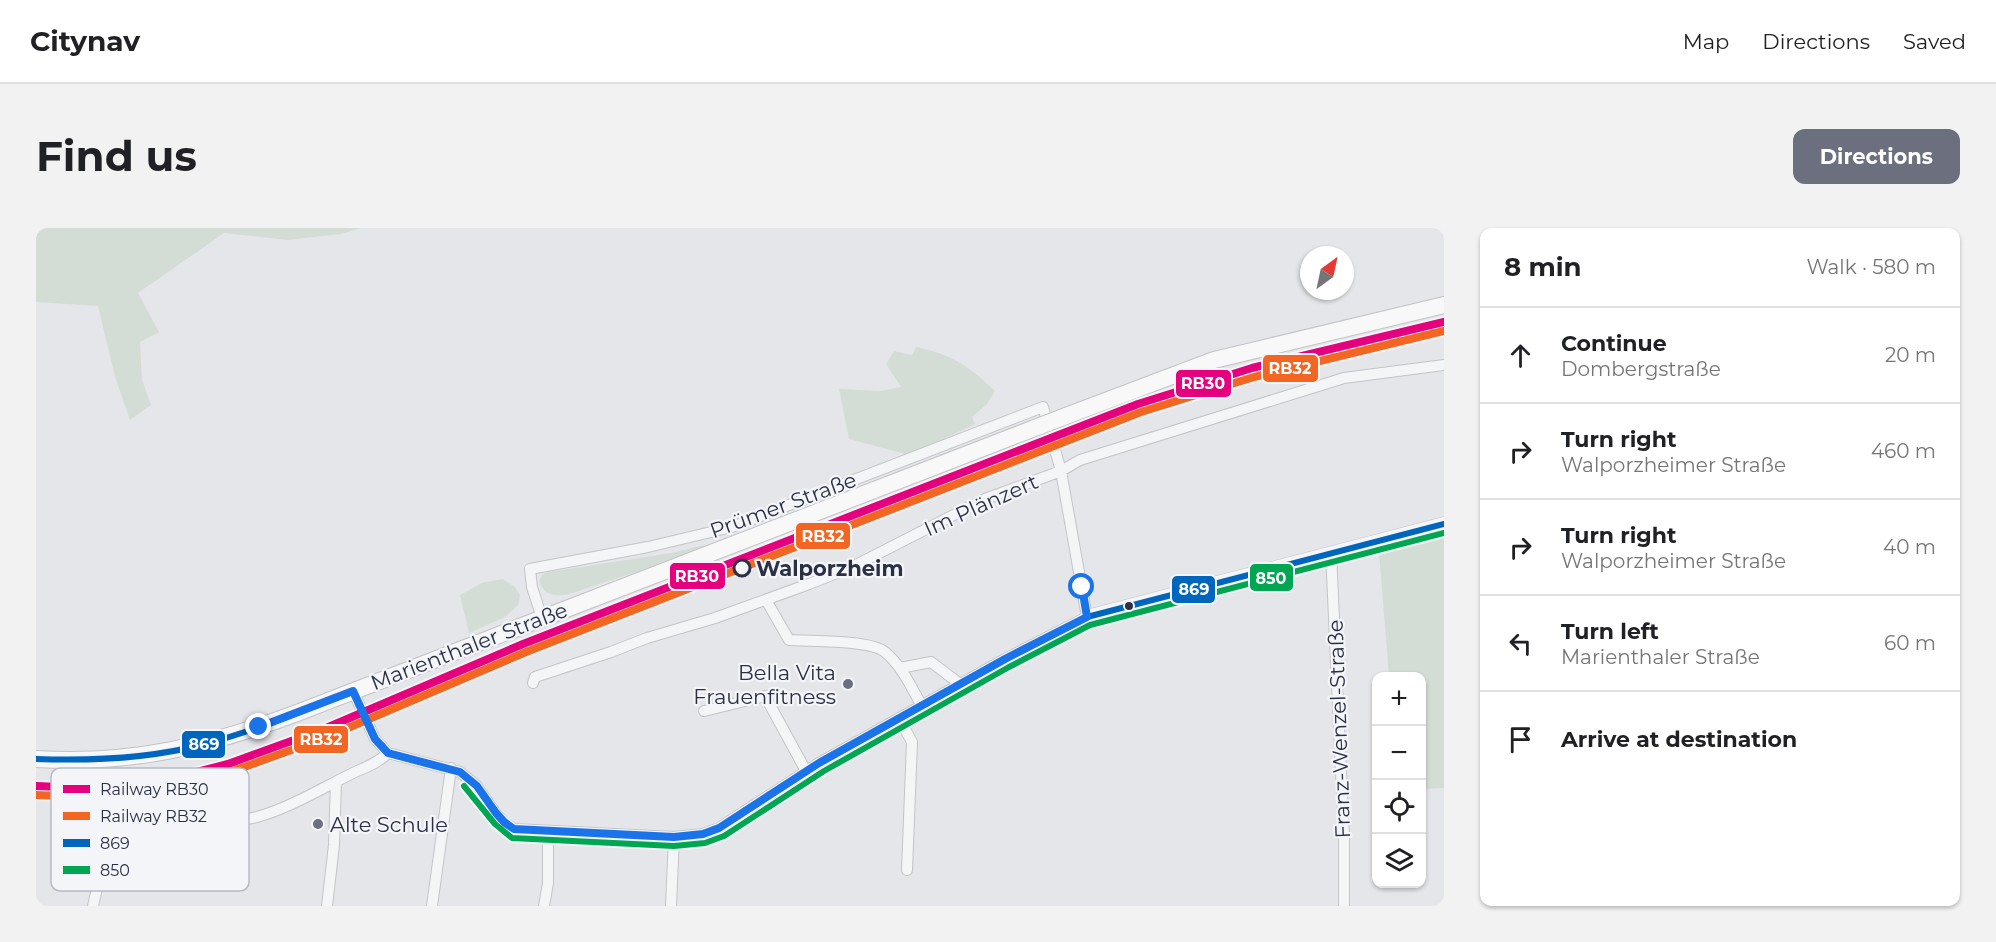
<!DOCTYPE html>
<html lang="en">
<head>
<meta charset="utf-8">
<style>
	body { margin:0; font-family:Montserrat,sans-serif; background:#f2f2f2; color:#202124 }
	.controls { position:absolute; right:18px; bottom:18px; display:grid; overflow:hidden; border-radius:12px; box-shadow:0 2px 4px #0004 }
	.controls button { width:54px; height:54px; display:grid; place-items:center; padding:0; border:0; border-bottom:2px solid #e0e0e0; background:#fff; color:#202124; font:30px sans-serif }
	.compass { position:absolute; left:1264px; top:18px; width:54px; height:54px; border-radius:50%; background:#fff; box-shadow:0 2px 4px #0004; rotate:33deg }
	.stop { position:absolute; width:18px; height:18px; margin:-14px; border:4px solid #1a73e8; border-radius:50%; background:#fff }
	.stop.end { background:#1a73e8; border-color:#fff; box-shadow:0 2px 6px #0008 }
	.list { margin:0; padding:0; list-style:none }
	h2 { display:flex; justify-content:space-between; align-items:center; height:78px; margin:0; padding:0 24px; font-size:26px }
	h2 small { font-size:20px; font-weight:400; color:#757577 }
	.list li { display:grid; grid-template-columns:39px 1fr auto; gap:18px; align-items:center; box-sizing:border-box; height:96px; padding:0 24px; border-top:2px solid #e0e0e0 }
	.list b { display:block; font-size:22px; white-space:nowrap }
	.list p { margin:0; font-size:20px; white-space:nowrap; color:#757577 }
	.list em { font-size:20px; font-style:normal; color:#757577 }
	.icon { flex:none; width:33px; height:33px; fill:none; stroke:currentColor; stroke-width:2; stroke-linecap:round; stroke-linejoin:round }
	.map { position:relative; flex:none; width:1408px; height:678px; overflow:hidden; border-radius:12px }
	header { display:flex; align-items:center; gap:36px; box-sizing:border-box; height:84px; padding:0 30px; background:#fff; border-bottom:2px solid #e0e0e0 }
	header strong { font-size:28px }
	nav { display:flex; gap:33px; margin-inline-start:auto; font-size:21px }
	.intro { display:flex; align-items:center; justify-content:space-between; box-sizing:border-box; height:144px; padding:0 36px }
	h1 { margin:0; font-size:42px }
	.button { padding:15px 27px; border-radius:12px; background:#6c707e; color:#fff; font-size:21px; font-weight:700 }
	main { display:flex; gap:36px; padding:0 36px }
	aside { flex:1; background:#fff; border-radius:12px; box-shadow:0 2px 4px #0004 }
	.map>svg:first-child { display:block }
	.green { fill:#d4ddd5 }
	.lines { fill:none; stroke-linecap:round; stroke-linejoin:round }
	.minor-casing { stroke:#c3c4c7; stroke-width:12 }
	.tertiary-casing { stroke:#c3c4c7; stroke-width:15 }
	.primary-casing { stroke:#c2c3c7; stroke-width:18 }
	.minor { stroke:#f4f5f7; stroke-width:10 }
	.tertiary { stroke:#f4f5f7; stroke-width:14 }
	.primary { stroke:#f8f8f8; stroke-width:16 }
	.primary-bridge-casing { stroke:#c2c3c7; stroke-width:18; stroke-linecap:butt }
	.primary-bridge { stroke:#f8f8f8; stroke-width:16 }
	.bus-1-casing { stroke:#f3f5f9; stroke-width:10 }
	.bus-2-casing { stroke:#f3f5f9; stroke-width:10 }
	.bus-1 { stroke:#0065bd; stroke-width:6 }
	.bus-2 { stroke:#00a651; stroke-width:6 }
	.rail-1-casing { stroke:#f3f5f9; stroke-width:12 }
	.rail-2-casing { stroke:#f3f5f9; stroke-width:12 }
	.rail-1 { stroke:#e5007d; stroke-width:8 }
	.rail-2 { stroke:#f26522; stroke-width:8 }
	.route { stroke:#1a73e8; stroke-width:8 }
	.stop-dot { fill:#f3f5f9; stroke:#2b3044; stroke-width:3 }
	.bus-dot { fill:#2b3044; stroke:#f3f5f9; stroke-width:2 }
	.poi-dot { fill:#6c707e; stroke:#f3f5f9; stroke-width:2 }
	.labels { text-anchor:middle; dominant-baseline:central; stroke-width:4.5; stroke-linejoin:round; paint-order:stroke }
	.street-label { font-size:21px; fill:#2b3044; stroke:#f3f5f9 }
	.stop-label { font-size:21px; font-weight:bold; fill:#2b3044; stroke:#f3f5f9; text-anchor:start }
	.poi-label { font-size:21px; fill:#2b3044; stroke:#f3f5f9; text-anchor:end }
	.key { fill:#f3f5f9; stroke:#b7bac3; stroke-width:1.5 }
	.key-label { font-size:16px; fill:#2b3044 }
	.line-badge { stroke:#f3f5f9; stroke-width:2 }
	.badge-label { font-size:16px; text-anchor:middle; font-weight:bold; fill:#fff }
</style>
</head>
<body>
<header>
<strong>Citynav</strong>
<nav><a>Map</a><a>Directions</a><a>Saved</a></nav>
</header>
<div class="intro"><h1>Find us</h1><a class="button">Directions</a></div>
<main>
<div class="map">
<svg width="1408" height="678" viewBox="0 0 1408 678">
	<rect width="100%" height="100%" fill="#e5e6e9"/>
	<!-- green -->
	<path class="green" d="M0 0H325L305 6 251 12 188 5 102 65 123 104 104 114 106 152 115 177 94 192 79 149 62 78 0 74Z
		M880 119C917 127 932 137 959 163L951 176 936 189 939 196 873 227 813 211 803 161 844 163 865 159 850 136 858 123 876 127Z
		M1408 309V560L1386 561V448H1353L1343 325Z
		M686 313C646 330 604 343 563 356 550 360 531 369 518 367 509 365 505 360 503 352L507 346 513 344 635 325Z
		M467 351 479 359 484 367 482 377 469 389 433 405 424 367 446 355Z"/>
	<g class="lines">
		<defs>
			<path id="minor" d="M1295 324 1308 609V678
				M730 372 753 412C774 413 835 412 849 424 866 438 875 459 886 478
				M864 440 895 434 924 456
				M497 455 499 449 575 424 611 410 679 390 773 356 816 339 949 271 1025 243 1044 232 1308 150 1408 137
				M317 463 339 511 352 525 424 544 441 558 460 586 469 595 478 601 638 609 667 606 683 600 783 535 969 431 1051 389 1025 243 1007 179 696 299 612 319 494 341 496 359 506 390
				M668 483 729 468 770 543
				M863 490 876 514 871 642
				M57 678 72 612C75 604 85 600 94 597 112 589 132 584 152 586 174 588 199 595 221 589 253 580 283 562 313 547 327 540 341 536 352 525
				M291 678 298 617 300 554
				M396 678 415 540
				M508 678 512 655V604
				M635 678 638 609"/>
			<path id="tertiary" d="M1051 389 1408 296"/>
			<path id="primary" d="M1030 188 1178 132 1408 77
				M0 531C94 537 173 518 261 485L1004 198"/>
		</defs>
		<!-- minor casing -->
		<use href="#minor" class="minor-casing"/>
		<!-- tertiary casing -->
		<use href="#tertiary" class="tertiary-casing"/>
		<!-- primary casing -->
		<use href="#primary" class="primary-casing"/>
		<!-- minor -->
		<use href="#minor" class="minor"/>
		<!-- tertiary -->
		<use href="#tertiary" class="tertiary"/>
		<!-- primary -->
		<use href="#primary" class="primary"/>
		<defs>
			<path id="primary-bridge" d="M1004 198 1030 188"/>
		</defs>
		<!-- primary-bridge casing -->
		<use href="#primary-bridge" class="primary-bridge-casing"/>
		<!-- primary-bridge -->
		<use href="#primary-bridge" class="primary-bridge"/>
		<defs>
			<path id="bus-1" d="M0 531C55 533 111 531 165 517 217 504 267 482 317 463L339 511 352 525 424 544 441 558 460 586 478 601 638 609 667 606 683 600 783 535 969 431 1051 389 1408 296"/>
			<path id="bus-2" d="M428 558 459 596 476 610 638 618 669 615 688 608 788 543 973 439 1054 397 1408 305"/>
		</defs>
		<!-- bus-1 casing -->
		<use href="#bus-1" class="bus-1-casing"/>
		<!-- bus-2 casing -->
		<use href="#bus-2" class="bus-2-casing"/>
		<!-- bus-1 -->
		<use href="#bus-1" class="bus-1"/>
		<!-- bus-2 -->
		<use href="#bus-2" class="bus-2"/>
		<defs>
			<path id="rail-1" d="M0 558 49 560 97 557 145 548 192 536 283 503 487 416 1102 176 1216 140 1408 94"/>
			<path id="rail-2" d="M0 567 49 569 98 566 146 557 194 544 286 511 490 424 1105 184 1218 149 1408 103"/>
		</defs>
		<!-- rail-1 casing -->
		<use href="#rail-1" class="rail-1-casing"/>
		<!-- rail-2 casing -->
		<use href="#rail-2" class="rail-2-casing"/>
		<!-- rail-1 -->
		<use href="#rail-1" class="rail-1"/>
		<!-- rail-2 -->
		<use href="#rail-2" class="rail-2"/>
	</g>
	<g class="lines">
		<!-- route -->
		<path class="route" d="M223 499 317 463 339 511 352 525 424 544 441 558 460 585 469 595 478 601 638 609 667 606 683 600 783 535 969 431 1051 389 1046 359"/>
	</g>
	<!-- markers -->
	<circle class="stop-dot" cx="706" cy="340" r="8"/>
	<circle class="bus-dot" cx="1093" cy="378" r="5"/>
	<g class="poi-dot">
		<circle cx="812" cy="456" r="6"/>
		<circle cx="282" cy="596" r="6"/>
	</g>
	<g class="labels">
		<!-- street labels -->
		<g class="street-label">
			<text transform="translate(747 277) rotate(-20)">Prümer Straße</text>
			<text transform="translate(945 277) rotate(-24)">Im Plänzert</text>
			<text transform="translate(433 418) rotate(-21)">Marienthaler Straße</text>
			<text transform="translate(1303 501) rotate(-92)">Franz-Wenzel-Straße</text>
		</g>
		<!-- stop labels -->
		<g class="stop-label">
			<text x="720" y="340">Walporzheim</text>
		</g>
		<!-- poi labels -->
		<g class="poi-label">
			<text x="800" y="444">Bella Vita<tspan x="800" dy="24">Frauenfitness</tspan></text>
			<text x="294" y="596" text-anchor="start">Alte Schule</text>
		</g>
	</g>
	<!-- legend -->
	<rect x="15" y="540" width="198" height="123" rx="9" class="key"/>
	<rect x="27" y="557" width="27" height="8" fill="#e5007d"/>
	<rect x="27" y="584" width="27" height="8" fill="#f26522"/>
	<rect x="27" y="611" width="27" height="8" fill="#0065bd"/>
	<rect x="27" y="638" width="27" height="8" fill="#00a651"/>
	<g class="key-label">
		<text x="64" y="567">Railway RB30</text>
		<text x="64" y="594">Railway RB32</text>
		<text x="64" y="621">869</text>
		<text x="64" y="648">850</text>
	</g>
	<g class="line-badge">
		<rect x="1226" y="126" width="57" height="29" rx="6" fill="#f26522"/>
		<rect x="1139" y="141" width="57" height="29" rx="6" fill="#e5007d"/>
		<rect x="759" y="294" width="56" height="28" rx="6" fill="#f26522"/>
		<rect x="633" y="334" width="57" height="28" rx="6" fill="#e5007d"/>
		<rect x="1213" y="335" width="45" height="29" rx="6" fill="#00a651"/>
		<rect x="1135" y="347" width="45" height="29" rx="6" fill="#0065bd"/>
		<rect x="257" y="497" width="56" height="29" rx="6" fill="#f26522"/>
		<rect x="145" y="502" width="45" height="29" rx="6" fill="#0065bd"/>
	</g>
	<g class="badge-label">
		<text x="1254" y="146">RB32</text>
		<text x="1167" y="161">RB30</text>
		<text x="787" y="314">RB32</text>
		<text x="661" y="354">RB30</text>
		<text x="1235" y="356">850</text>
		<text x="1158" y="367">869</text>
		<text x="285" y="517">RB32</text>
		<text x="168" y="522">869</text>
	</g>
</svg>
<div class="controls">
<button>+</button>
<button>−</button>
<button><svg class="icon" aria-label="locate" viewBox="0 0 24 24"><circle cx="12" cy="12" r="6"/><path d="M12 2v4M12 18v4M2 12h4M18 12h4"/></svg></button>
<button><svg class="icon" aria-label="layers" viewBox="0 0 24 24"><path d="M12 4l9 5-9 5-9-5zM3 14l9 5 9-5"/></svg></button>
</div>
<svg class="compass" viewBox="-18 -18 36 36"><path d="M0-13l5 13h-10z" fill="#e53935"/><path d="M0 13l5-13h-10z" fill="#757577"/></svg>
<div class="stop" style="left:1046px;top:359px"></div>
<div class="stop end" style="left:223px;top:499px"></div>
</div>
<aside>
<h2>8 min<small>Walk · 580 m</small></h2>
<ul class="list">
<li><svg class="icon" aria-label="ahead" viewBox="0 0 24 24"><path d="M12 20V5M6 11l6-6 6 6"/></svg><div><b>Continue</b><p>Dombergstraße</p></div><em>20 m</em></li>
<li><svg class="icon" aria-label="right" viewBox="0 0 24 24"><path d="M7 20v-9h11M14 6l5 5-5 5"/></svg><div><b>Turn right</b><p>Walporzheimer Straße</p></div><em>460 m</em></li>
<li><svg class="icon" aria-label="right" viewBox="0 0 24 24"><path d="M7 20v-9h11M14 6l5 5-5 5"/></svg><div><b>Turn right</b><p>Walporzheimer Straße</p></div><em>40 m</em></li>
<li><svg class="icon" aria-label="left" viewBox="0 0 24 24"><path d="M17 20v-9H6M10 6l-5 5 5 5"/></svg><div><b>Turn left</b><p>Marienthaler Straße</p></div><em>60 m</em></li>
<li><svg class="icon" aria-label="arrive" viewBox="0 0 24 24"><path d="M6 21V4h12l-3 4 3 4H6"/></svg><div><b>Arrive at destination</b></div></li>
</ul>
</aside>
</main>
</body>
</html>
